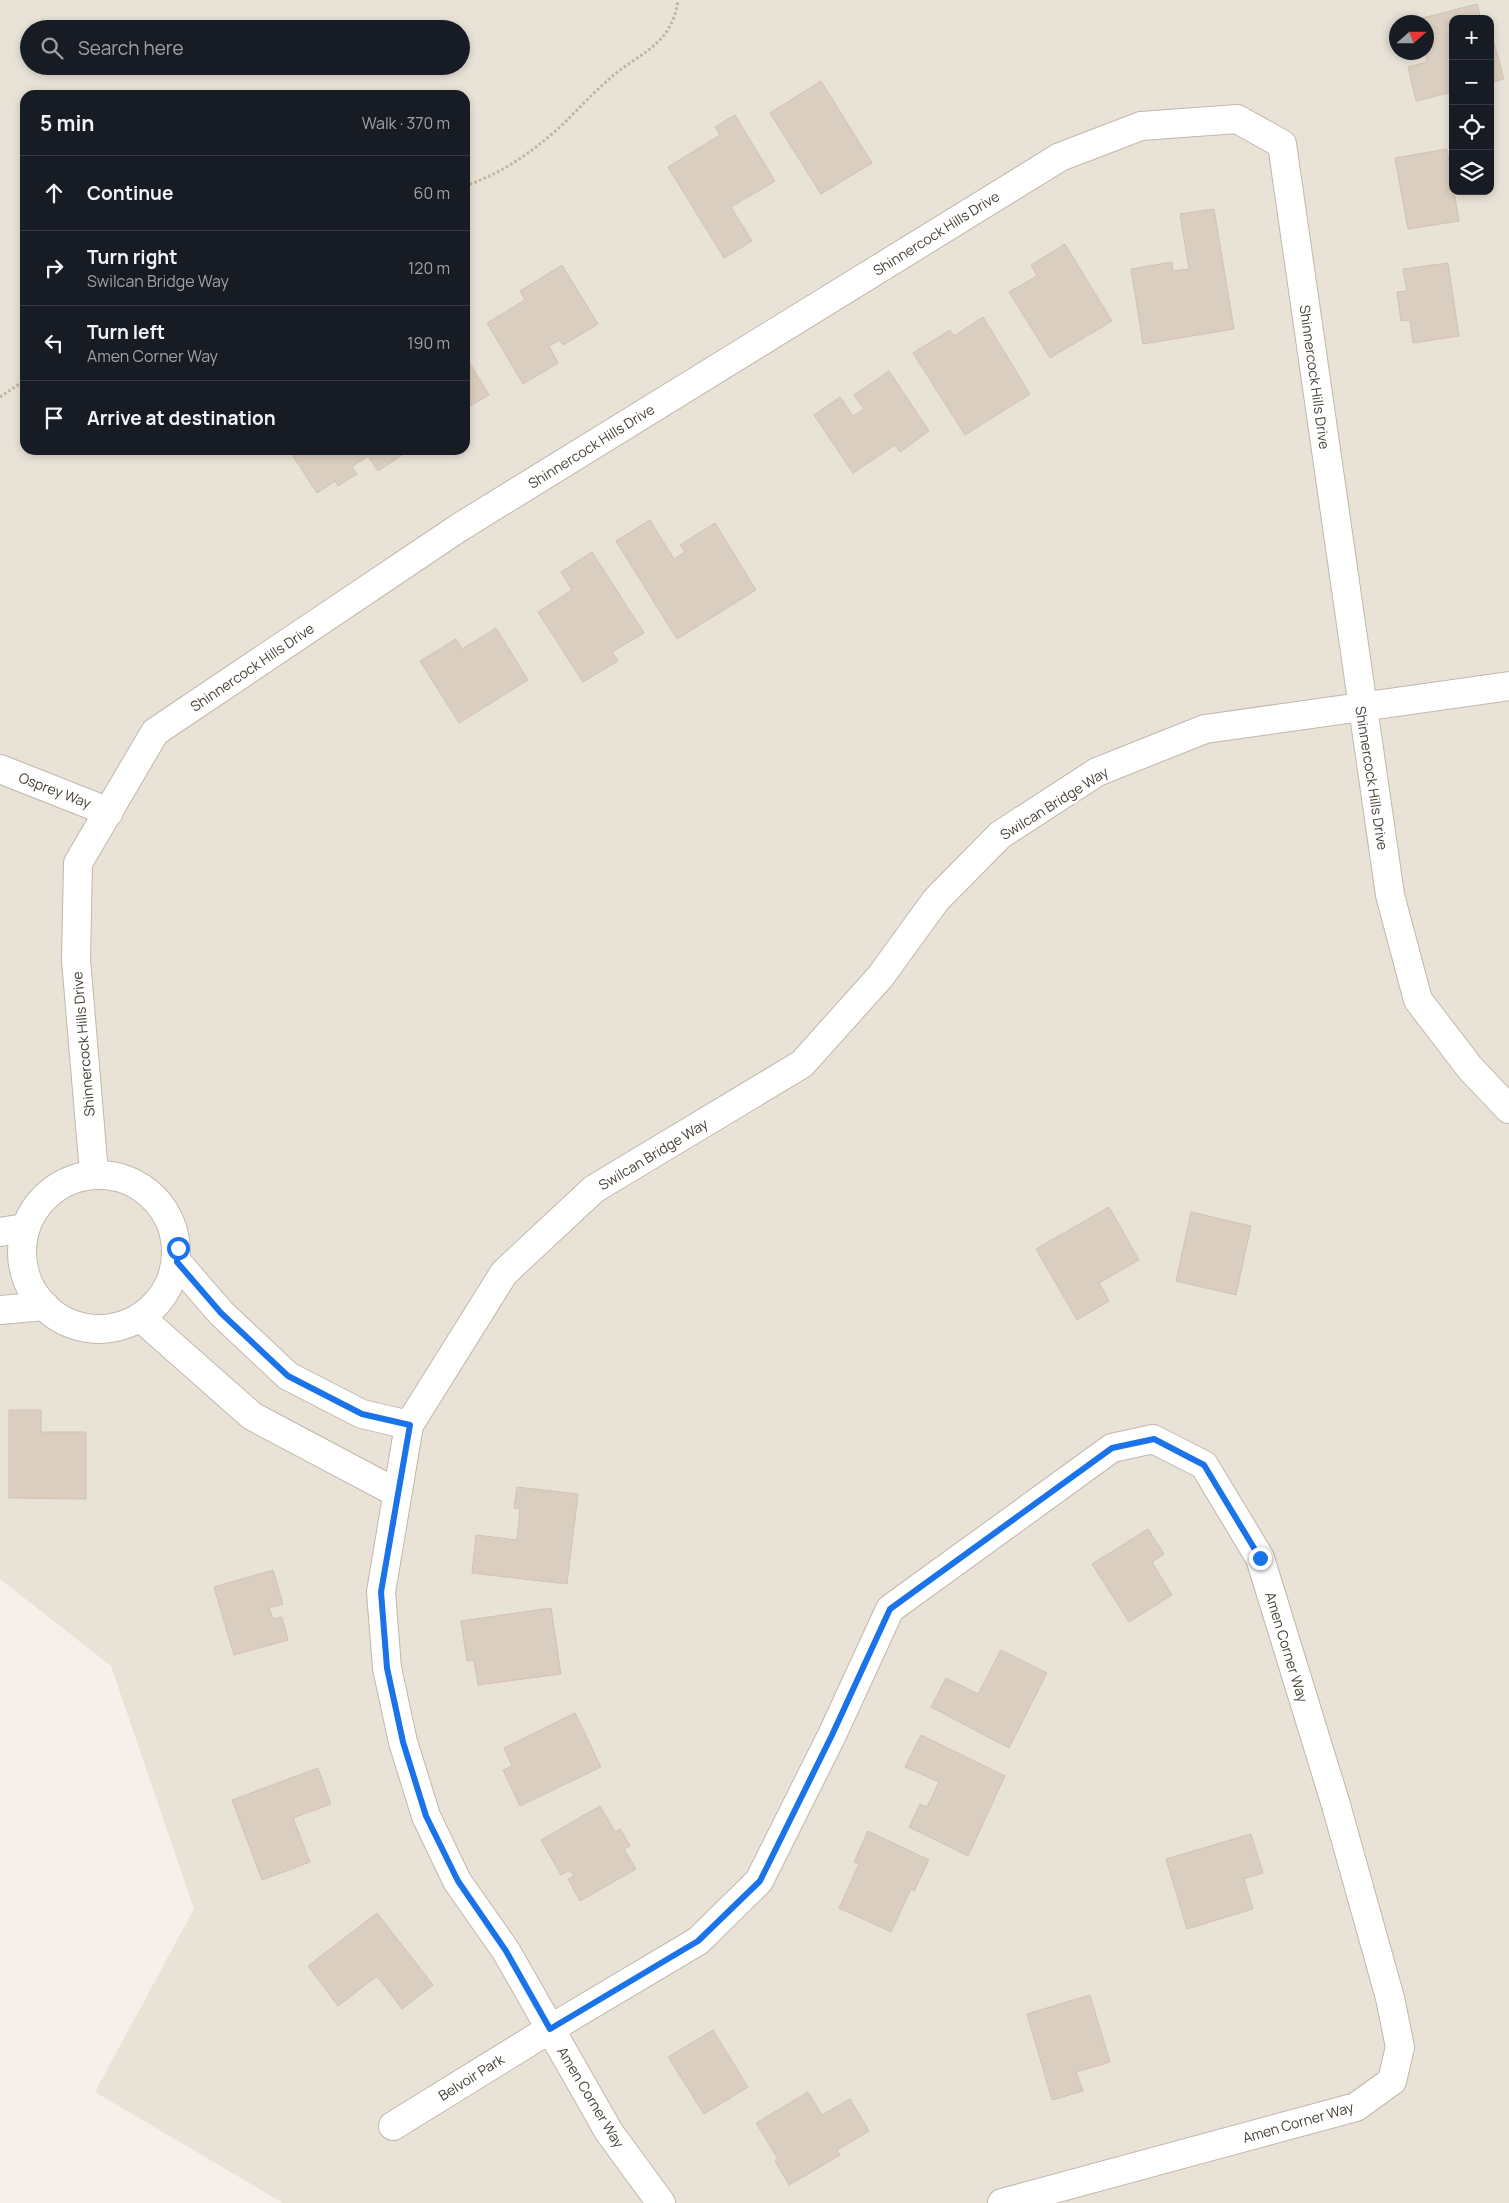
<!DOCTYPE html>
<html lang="en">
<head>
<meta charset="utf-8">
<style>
	body { margin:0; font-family:Manrope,sans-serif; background:#242831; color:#f1f3f6 }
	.controls { position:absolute; right:15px; top:15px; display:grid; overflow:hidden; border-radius:10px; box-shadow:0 2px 8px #0003 }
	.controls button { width:45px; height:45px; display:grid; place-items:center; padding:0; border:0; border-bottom:1px solid #363941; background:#171b24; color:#f1f3f6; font:25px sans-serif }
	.compass { position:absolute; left:1389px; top:15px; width:45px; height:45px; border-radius:50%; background:#171b24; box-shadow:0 2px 8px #0003; rotate:69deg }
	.stop { position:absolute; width:15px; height:15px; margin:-11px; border:4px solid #1a73e8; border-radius:50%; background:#fff }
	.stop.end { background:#1a73e8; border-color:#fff; box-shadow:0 1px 5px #0008 }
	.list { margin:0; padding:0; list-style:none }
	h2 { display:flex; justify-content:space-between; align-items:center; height:65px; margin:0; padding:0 20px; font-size:21px }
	h2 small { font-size:16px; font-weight:400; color:#9ea1a6 }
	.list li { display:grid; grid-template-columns:32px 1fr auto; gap:15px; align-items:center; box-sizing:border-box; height:75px; padding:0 20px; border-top:1px solid #363941 }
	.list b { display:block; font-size:19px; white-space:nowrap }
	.list p { margin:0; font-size:16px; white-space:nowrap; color:#9ea1a6 }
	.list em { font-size:16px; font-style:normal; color:#9ea1a6 }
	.icon { flex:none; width:28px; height:28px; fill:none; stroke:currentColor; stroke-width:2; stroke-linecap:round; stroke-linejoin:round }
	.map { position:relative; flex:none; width:1509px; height:2203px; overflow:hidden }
	.search { position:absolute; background:#171b24; box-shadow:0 2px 8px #0003; left:20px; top:20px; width:450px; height:55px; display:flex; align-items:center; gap:12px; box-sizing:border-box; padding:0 18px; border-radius:28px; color:#9ea1a6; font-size:19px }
	.panel { position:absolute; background:#171b24; box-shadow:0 2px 8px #0003; left:20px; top:90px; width:450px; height:365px; border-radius:15px }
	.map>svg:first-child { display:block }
	.residential { fill:#e9e2d7; fill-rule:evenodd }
	.building { fill:#dacec1; stroke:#d2c3b1 }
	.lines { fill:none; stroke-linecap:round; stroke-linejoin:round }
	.street-casing { stroke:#c1b8ab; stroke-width:30 }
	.path { stroke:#c3b39c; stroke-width:3; stroke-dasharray:2.5 2.5; stroke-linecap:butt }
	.street { stroke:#fff; stroke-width:28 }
	.route { stroke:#1a73e8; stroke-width:6 }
	.labels { text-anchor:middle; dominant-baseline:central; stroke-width:5; stroke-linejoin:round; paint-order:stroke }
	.street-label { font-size:14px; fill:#494137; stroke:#fff }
</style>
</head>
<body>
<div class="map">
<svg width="1509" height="2203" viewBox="0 0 1509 2203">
	<rect width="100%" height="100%" fill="#f5f0e9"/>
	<!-- residential -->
	<path class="residential" d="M0 0H1509V2203H283L95 2092 194 1909 111 1666 0 1579ZM1453 19H1490V191H1453ZM1396 22H1426V52H1396ZM29 29H461V66H29ZM25 95H465V450H25Z"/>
	<!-- building -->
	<path class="building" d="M1477 4 1481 19H1453V92L1416 101 1408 67 1427 62 1425 52H1426V22L1411 21Z
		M1493 39 1504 79 1490 83V40Z
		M821 81 872 163 821 194 770 113Z
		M735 115 775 181 731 207 752 241 724 258 668 167 720 135 715 127Z
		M1447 149 1459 221 1408 229 1395 158Z
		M1214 209 1234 329 1143 344 1131 269 1172 262 1173 271 1189 269 1180 214Z
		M1065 244 1112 321 1050 358 1009 292 1037 276 1031 265Z
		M1448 263 1459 336 1413 343 1410 320 1401 321 1397 292 1407 291 1403 269Z
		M562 265 598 324 563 345 560 340 549 346 558 363 523 384 487 323 525 300 520 291Z
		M983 317 1030 394 965 435 913 353 950 330 954 336Z
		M465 355 489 395 465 409Z
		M889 371 929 431 900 452 895 445 853 473 814 415 840 397 853 416 864 409 854 395Z
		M289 450H400L402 455 378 471 368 456 352 467 357 474 338 486 335 481 317 493Z
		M650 520 674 559 685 552 680 545 715 523 756 590 677 639 616 541Z
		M592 552 644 633 612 652 618 661 583 682 538 612 572 590 561 572Z
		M496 628 528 680 459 723 420 661 456 639 462 649Z
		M1109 1207 1139 1260 1099 1283 1109 1301 1077 1320 1036 1249Z
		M1191 1212 1251 1226 1236 1295 1176 1281Z
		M9 1410H41V1432H86V1499L9 1498Z
		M517 1487 578 1494 567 1584 472 1573 476 1535 517 1540 520 1509 514 1508Z
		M1148 1529 1164 1554 1152 1562 1172 1595 1129 1622 1092 1564Z
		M273 1570 283 1604 269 1608 273 1619 282 1617 288 1640 234 1655 214 1587Z
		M551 1608 561 1674 478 1685 474 1660 467 1661 461 1621Z
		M1001 1650 1047 1673 1009 1748 931 1707 946 1678 978 1694Z
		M575 1713 601 1767 520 1806 503 1770 512 1766 504 1748Z
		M921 1735 1005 1776 968 1856 909 1827 920 1804 927 1807 939 1782 905 1767Z
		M318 1768 331 1804 293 1818 310 1862 262 1880 232 1800Z
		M600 1806 615 1832 620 1829 630 1846 624 1849 636 1869 580 1901 568 1879 574 1876 570 1870 561 1875 541 1840Z
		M868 1831 929 1860 914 1891 911 1889 891 1932 839 1908 859 1864 854 1862Z
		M1251 1834 1263 1873 1244 1879 1253 1909 1187 1929 1166 1859Z
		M377 1913 433 1985 402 2009 377 1976 338 2006 308 1966Z
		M1090 1995 1110 2062 1076 2072 1083 2091 1052 2100 1027 2014Z
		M713 2030 748 2087 704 2114 668 2057Z
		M808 2092 822 2115 850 2099 869 2131 837 2150 840 2155 789 2185 775 2161 778 2159 756 2123Z"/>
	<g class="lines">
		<defs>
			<path id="street" d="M0 769 109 812
				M94 1173 76 960 78 863 155 732 460 527 1060 157 1141 126 1237 119 1282 144 1390 895 1418 1000 1470 1068 1509 1109
				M22 1252a77 77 0 1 1 154 0a77 77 0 1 1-154 0Z
				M0 1232 25 1228
				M177 1262 221 1313 288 1376 362 1414 409 1425
				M0 1310 45 1306
				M140 1317 252 1416 397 1493
				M393 2126 550 2029 698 1941 759 1881 832 1735 890 1609 1112 1448 1153 1439 1204 1465 1260 1558 1336 1805 1390 1998 1400 2047 1392 2081 1356 2107 1002 2203
				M661 2203 609 2132 506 1951 457 1881 426 1816 403 1742 387 1668 381 1592 409 1425 504 1273 594 1189 802 1064 880 977 936 900 1000 835 1097 772 1205 729 1509 686"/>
		</defs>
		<!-- street casing -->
		<use href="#street" class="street-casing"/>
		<!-- path -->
		<path class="path" d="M465 186C492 177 519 161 541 143 565 125 585 100 608 80 637 53 672 47 678 0
			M0 397 25 380"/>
		<!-- street -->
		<use href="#street" class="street"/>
	</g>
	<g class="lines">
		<!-- route -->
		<path class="route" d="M178 1248 177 1262 221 1313 288 1376 362 1414 410 1425 381 1592 387 1668 403 1742 426 1816 458 1881 506 1951 550 2029 698 1941 760 1881 832 1735 890 1609 1112 1448 1154 1439 1204 1465 1260 1558"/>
	</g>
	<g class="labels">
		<!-- street labels -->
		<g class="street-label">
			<text transform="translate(936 233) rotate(-32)">Shinnercock Hills Drive</text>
			<text transform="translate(1315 377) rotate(82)">Shinnercock Hills Drive</text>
			<text transform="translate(591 446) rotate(-32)">Shinnercock Hills Drive</text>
			<text transform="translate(252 667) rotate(-34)">Shinnercock Hills Drive</text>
			<text transform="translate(1372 778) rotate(81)">Shinnercock Hills Drive</text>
			<text transform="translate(55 790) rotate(21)">Osprey Way</text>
			<text transform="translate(1054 803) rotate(-32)">Swilcan Bridge Way</text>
			<text transform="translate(83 1044) rotate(-95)">Shinnercock Hills Drive</text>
			<text transform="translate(653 1154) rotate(-31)">Swilcan Bridge Way</text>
			<text transform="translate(1287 1647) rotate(73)">Amen Corner Way</text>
			<text transform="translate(471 2077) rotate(-32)">Belvoir Park</text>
			<text transform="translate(591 2097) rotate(59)">Amen Corner Way</text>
			<text transform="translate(1298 2122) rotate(-16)">Amen Corner Way</text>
		</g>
	</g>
</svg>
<div class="controls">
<button>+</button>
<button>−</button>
<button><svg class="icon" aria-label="locate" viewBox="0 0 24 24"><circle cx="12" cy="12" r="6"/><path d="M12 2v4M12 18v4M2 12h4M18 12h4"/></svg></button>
<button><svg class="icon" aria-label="layers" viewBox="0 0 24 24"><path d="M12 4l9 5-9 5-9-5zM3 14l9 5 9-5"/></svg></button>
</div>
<svg class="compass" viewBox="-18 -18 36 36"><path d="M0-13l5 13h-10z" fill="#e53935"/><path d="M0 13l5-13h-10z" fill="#9ea1a6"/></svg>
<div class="stop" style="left:178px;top:1248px"></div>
<div class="stop end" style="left:1260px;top:1558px"></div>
<div class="search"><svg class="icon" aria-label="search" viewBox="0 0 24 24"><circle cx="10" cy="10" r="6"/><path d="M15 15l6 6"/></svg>Search here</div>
<section class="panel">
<h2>5 min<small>Walk · 370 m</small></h2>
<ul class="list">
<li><svg class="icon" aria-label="ahead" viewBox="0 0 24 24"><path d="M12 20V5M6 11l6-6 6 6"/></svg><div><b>Continue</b></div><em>60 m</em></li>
<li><svg class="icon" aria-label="right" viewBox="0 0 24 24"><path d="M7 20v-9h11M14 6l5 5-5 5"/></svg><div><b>Turn right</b><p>Swilcan Bridge Way</p></div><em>120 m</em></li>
<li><svg class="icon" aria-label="left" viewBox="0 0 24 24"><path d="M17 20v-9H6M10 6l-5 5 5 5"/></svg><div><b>Turn left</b><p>Amen Corner Way</p></div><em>190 m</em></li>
<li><svg class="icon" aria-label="arrive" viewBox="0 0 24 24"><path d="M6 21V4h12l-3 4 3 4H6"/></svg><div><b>Arrive at destination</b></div></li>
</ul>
</section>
</div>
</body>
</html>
